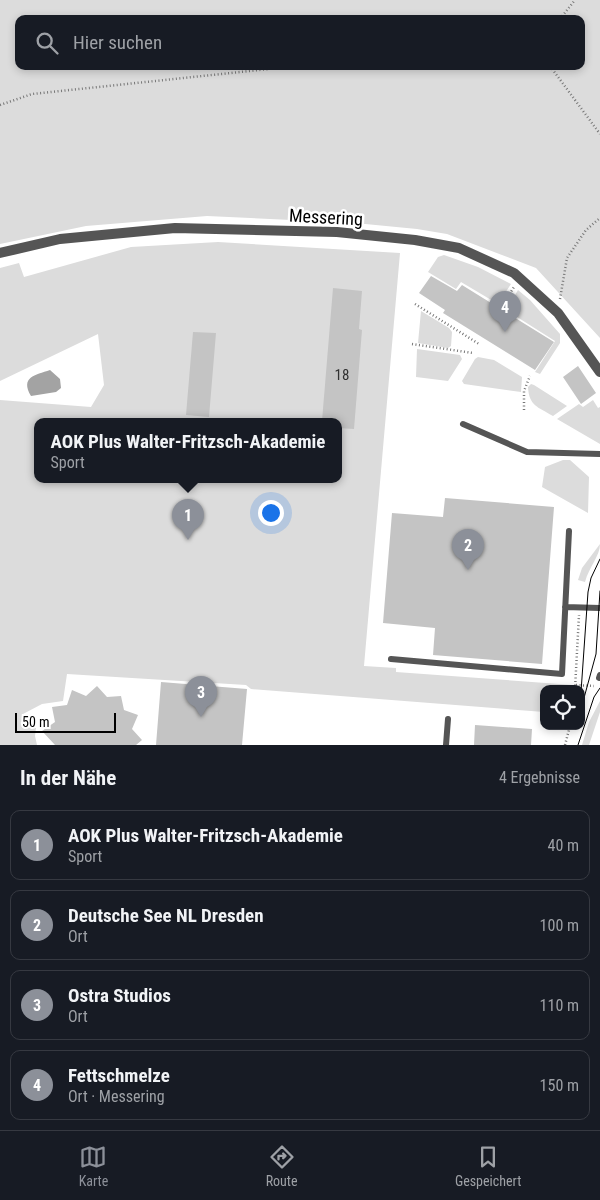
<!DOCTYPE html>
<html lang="de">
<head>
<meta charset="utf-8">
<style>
	body { margin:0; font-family:"Roboto Condensed",sans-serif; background:#242831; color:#f1f3f6 }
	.controls { position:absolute; right:15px; bottom:15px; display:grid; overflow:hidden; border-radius:10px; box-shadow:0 2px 8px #0003 }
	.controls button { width:45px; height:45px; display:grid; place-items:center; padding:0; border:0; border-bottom:1px solid #363941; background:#171b24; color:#f1f3f6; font:25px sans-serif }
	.scale { position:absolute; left:15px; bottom:12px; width:101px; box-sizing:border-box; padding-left:5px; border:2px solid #000; border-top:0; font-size:14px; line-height:18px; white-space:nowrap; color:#000; -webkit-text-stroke:4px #fff; paint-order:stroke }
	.you { position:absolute; left:270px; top:512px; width:18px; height:18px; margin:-12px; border:4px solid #fff; border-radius:50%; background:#1a73e8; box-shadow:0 0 0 8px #1a73e833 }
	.badge { display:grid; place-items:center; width:32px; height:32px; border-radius:50%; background:#8c9099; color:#fff; font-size:16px; font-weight:700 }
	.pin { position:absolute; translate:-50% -41px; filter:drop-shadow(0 1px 2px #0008) }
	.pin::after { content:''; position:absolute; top:26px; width:18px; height:15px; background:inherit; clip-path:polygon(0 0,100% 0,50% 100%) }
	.popup { position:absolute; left:34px; top:418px; width:308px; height:65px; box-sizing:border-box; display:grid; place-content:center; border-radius:10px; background:#171b24; filter:drop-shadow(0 1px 4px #0005); font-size:16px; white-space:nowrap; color:#9ea1a6 }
	.popup b { font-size:19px; color:#f1f3f6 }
	.popup::after { content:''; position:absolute; left:50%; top:100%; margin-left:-10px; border:10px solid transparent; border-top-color:#171b24 }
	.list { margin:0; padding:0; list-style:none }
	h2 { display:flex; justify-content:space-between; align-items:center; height:65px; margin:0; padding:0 20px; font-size:21px }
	h2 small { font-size:16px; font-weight:400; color:#9ea1a6 }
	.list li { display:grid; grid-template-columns:32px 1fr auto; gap:15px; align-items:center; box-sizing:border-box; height:70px; margin:0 10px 10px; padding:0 10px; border:1px solid #363941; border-radius:10px }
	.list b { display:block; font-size:19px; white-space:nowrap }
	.list p { margin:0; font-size:16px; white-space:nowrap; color:#9ea1a6 }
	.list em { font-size:16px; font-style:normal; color:#9ea1a6 }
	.icon { flex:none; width:28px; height:28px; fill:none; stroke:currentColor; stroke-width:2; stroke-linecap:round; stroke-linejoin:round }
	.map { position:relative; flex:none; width:600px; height:745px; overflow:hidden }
	.search { position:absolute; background:#171b24; box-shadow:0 2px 8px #0003; left:15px; right:15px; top:15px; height:55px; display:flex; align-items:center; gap:12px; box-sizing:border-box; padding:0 18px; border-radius:10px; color:#9ea1a6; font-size:19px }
	.sheet { height:385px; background:#171b24 }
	nav { display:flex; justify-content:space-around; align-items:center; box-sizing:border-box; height:70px; border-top:1px solid #363941; background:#171b24; font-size:14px; color:#9ea1a6 }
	nav a { display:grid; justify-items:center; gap:2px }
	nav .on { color:#8c9099 }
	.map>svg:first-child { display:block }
	.green { fill:#dcdcdc; fill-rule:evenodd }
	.water { fill:#a3a3a3 }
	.building { fill:#c4c4c4 }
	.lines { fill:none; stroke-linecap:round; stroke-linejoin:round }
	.path { stroke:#777; stroke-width:2.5; stroke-dasharray:1 2.5; stroke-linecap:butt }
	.service { stroke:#555; stroke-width:6 }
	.minor { stroke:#555; stroke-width:10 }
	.tram { stroke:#000; stroke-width:1 }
	.labels { text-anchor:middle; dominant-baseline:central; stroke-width:5; stroke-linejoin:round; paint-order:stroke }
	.number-label { font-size:15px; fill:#313131 }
	.street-label { font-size:18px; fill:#000; stroke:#fff }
</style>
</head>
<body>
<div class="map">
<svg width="600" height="745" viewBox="0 0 600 745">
	<rect width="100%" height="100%" fill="#fff"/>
	<!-- green -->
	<path class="green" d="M0 0H600V338L536 268 447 234 417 229 355 223 207 216 86 226 0 244ZM19 19H581V66H19Z
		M218 242 400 253 364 666 396 668V672L573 685V689H544V712L251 689 246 685 67 674 63 701 42 704 23 714 22 725 36 728 35 736 37 745H0V400L91 407 104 385 98 334 0 381V268L19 263 24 277 131 247ZM38 421H338V479H38Z
		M444 255 478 267 511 284 498 304 461 282 456 289 428 272 438 257Z
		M518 290 530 300 560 334V343L540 374 535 372 555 341 506 310Z
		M421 311 449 328 452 332 451 346 448 348 418 343Z
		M417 349 460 355 462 359 448 381 416 377Z
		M478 357 494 360 522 377 521 392 464 384 462 381 475 359Z
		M531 384 534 385 567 406 553 416C538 407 529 406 528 387Z
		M593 400 598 408 600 407V444L557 419 579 404 583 407Z
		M563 460H570L589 477 588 513 542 487 545 467Z
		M600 544C600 556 589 567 585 582L578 580 582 568Z
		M600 701V712L589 745H582L589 722Z"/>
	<!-- water -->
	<path class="water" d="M50 370 60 379 61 388 56 392 31 396C20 377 35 375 50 370Z"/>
	<!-- building -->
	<path class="building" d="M431 276 457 291 462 285 554 342 535 370 443 313 445 310 419 293Z
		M333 288 362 291 359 329 362 330 354 429 338 428V421H322Z
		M193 332 216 333 209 417 186 415Z
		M578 366 596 393 581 404 563 377Z
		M445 498 554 507 542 664 433 655 435 628 383 623 392 513 443 517Z
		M161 682 247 689 242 745H156Z
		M97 686 107 697 121 696 124 710 138 715 132 729 142 740 136 745H55L42 731 55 722 52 707 67 705 72 690 86 696Z
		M475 725 532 729 531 745H474Z"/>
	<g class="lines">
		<!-- path -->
		<path class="path" d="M560 19 575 0
			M550 66 600 134
			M0 105 32 94 297 66
			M560 299 567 258 586 230 600 218
			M415 304 479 344
			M500 309 514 287
			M412 344 473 353
			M524 410V391L530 376
			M576 685 594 686
			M575 689 579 615
			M565 745 570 726"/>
		<!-- service -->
		<path class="service" d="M463 424 527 452 600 454
			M565 607 600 608
			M391 659 562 674 569 531
			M599 678 600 675
			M446 745 448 719"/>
		<!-- minor -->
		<path class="minor" d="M0 253 60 239 175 228 337 232 415 240 459 248 514 273 558 313 600 372"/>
		<!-- tram -->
		<path class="tram" d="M581 692 588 592 591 578 600 559
			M581 709 596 654 600 591
			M578 745 594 697 600 688"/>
	</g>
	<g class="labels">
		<!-- number labels -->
		<g class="number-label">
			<text x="342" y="375">18</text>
		</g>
		<!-- street labels -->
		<g class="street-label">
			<text transform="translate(326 217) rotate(3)">Messering</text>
		</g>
	</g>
</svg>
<div class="controls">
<button><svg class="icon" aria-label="locate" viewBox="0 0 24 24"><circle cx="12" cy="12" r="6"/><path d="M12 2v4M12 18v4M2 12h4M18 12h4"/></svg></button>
</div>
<div class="scale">50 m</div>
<div class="you"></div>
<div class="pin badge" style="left:188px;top:540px">1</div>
<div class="popup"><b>AOK Plus Walter-Fritzsch-Akademie</b>Sport</div>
<div class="pin badge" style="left:468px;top:570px">2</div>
<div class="pin badge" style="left:201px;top:717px">3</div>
<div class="pin badge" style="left:505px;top:332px">4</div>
<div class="search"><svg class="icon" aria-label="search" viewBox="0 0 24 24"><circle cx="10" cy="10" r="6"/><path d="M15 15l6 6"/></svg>Hier suchen</div>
</div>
<section class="sheet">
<h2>In der Nähe<small>4 Ergebnisse</small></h2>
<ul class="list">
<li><span class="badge">1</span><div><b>AOK Plus Walter-Fritzsch-Akademie</b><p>Sport</p></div><em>40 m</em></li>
<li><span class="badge">2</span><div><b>Deutsche See NL Dresden</b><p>Ort</p></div><em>100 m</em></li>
<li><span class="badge">3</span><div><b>Ostra Studios</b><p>Ort</p></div><em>110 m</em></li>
<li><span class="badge">4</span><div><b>Fettschmelze</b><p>Ort · Messering</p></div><em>150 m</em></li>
</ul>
</section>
<nav>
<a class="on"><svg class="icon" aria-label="map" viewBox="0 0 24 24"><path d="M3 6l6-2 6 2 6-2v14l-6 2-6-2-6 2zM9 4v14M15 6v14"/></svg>Karte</a>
<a><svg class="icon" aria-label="directions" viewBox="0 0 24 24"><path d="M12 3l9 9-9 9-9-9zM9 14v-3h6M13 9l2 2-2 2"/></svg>Route</a>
<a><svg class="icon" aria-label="saved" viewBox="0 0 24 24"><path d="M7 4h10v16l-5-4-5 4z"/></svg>Gespeichert</a>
</nav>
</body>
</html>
